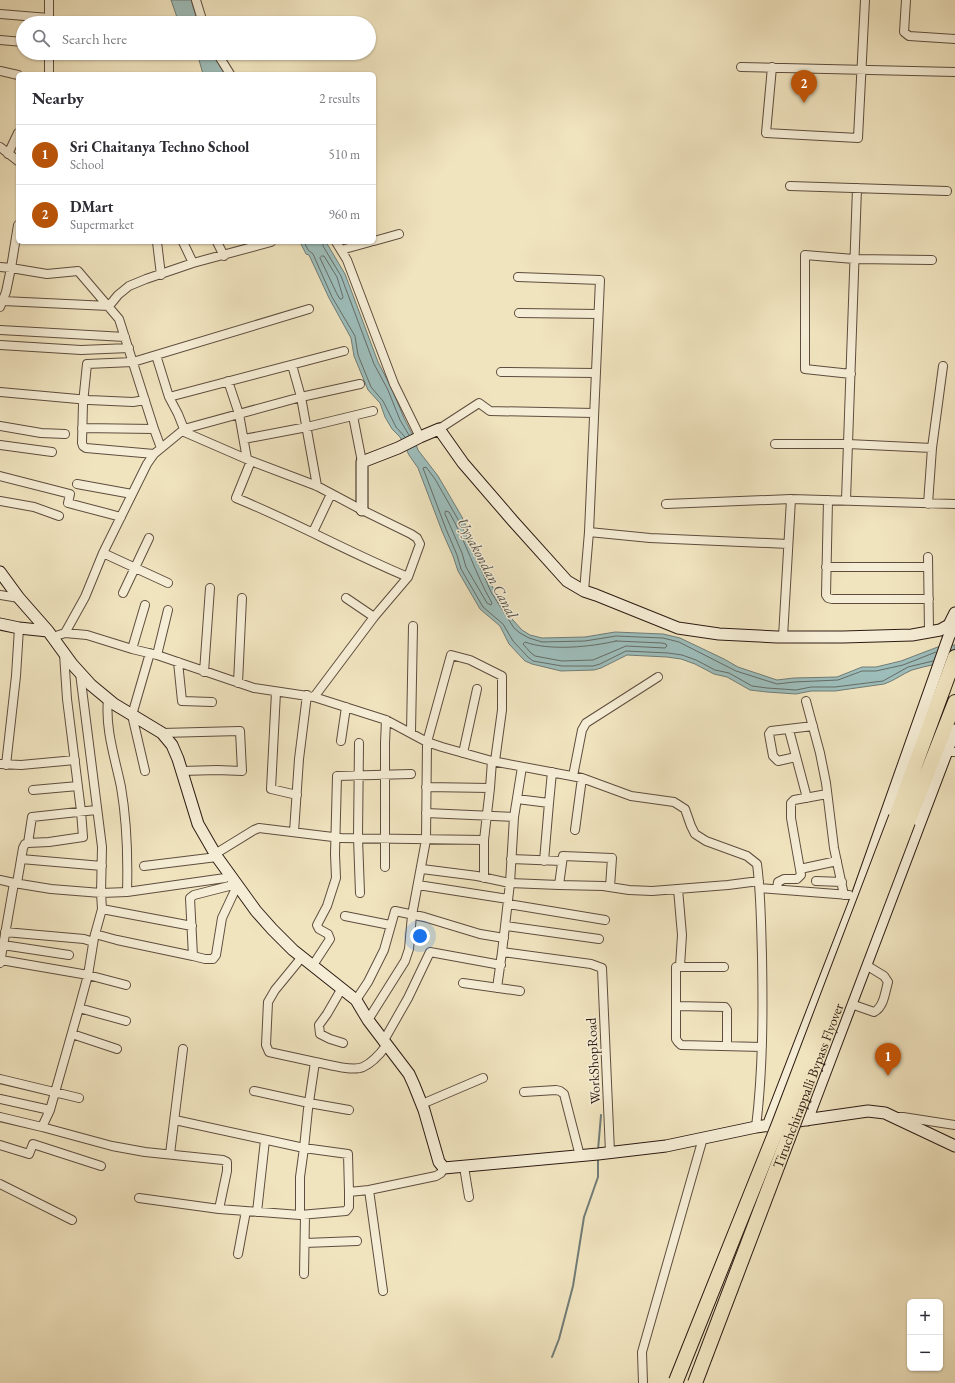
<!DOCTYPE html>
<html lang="en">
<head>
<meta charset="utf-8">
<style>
	body { margin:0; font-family:"EB Garamond",serif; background:#f7f7f7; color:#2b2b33 }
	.controls { position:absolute; right:12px; bottom:12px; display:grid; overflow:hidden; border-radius:6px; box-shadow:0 1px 3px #0004 }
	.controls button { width:36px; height:36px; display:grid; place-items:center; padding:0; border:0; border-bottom:1px solid #e1e1e2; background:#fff; color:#2b2b33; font:20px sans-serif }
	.you { position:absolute; left:420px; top:936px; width:14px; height:14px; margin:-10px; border:3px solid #fff; border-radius:50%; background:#1a73e8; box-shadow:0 0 0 6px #1a73e833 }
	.badge { display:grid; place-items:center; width:26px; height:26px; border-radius:50%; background:#b45309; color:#fff; font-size:13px; font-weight:700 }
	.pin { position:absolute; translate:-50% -33px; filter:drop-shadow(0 1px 2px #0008) }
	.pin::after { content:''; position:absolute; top:21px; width:14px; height:12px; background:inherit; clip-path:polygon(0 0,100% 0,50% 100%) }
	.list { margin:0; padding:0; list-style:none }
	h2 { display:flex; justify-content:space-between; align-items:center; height:52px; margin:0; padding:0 16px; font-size:17px }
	h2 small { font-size:13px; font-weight:400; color:#7c7c81 }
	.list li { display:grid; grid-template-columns:26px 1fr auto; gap:12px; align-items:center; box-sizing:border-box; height:60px; padding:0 16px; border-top:1px solid #e1e1e2 }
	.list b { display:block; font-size:15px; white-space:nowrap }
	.list p { margin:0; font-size:13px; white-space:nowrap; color:#7c7c81 }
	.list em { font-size:13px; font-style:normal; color:#7c7c81 }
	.icon { flex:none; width:22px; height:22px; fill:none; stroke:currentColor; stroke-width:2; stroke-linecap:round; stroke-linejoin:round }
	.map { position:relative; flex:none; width:955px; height:1383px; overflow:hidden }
	.search { position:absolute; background:#fff; box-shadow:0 1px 3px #0004; left:16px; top:16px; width:360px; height:44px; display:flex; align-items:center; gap:10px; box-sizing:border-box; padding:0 14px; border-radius:22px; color:#7c7c81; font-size:15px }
	.panel { position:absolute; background:#fff; box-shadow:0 1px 3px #0004; left:16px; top:72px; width:360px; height:172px; border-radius:6px }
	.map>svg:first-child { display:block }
	.water { fill:#9dbdba; stroke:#707c77 }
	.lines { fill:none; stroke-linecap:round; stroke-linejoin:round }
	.shore { stroke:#656c66; stroke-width:1 }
	.stream { stroke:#707c77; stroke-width:2 }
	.street-casing { stroke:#5e4d3e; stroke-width:10 }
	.secondary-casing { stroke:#2d1b13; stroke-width:13 }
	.highway-casing { stroke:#2d1b13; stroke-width:16 }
	.street { stroke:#f5edd5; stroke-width:8 }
	.secondary { stroke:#f5edd5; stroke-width:11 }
	.highway { stroke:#f0e4bf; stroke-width:14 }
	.highway-bridge-casing { stroke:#2d1b13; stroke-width:16; stroke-linecap:butt }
	.highway-bridge { stroke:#f0e4bf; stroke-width:14 }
	.labels { text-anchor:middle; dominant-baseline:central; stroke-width:3; stroke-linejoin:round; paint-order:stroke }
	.street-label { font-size:14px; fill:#2d1b13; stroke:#f5edd5 }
	.water-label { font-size:15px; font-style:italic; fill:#54544d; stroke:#f5edd5 }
</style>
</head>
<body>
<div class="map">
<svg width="955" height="1383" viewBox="0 0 955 1383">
	<rect width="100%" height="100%" fill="#f0e4bf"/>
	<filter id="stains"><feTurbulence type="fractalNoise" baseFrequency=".005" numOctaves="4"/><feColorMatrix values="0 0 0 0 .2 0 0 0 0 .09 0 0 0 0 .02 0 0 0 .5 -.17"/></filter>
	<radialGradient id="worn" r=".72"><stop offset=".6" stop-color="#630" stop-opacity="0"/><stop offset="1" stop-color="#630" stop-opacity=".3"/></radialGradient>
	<!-- water -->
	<path class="water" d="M171 0H191L198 23H179Z
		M197 53H212L226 74H203Z
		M300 242H326L345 274 378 362 392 389 404 418 413 436 418 450 438 476 462 517 494 590 512 619 522 630 530 635 542 638 585 637 615 632 663 634 680 638 724 659 738 667 777 680 794 678 837 677 862 667H876L901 661 943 645H955V661C940 663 926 666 912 670 902 674 894 681 884 684L835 691H811L796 694 767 692 750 690 727 677 714 674 695 664 681 659 667 657 627 655 601 668 594 670 561 671 532 664 525 661 509 644 500 626 480 609 458 571 453 556 442 531 418 468 409 455 400 437 392 429 385 417 380 403 368 390 354 356 351 338 329 298 309 255 306 254Z"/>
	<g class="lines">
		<!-- shore -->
		<path class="shore" d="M304 242 308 250 313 254 332 297 355 336 358 355 371 387 383 401 396 427 405 437
			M323 242V246L341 276 374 364 388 390 400 420 409 435
			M322 256H324L337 277 343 297 342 299H340L337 294 320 258Z
			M446 511 449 512C466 541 475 574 492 603L491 605 487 603 466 567 462 553 445 514Z
			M616 641 662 643 666 644 667 646 665 648 626 646 593 660 562 661 535 656 531 653 523 644 525 642C549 651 591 647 616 641Z
			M933 661 908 667 883 681 835 687H811L796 690 767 688 752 686 729 673 715 670 696 660 682 655 668 653 626 651 600 664 593 666H562L533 661 528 657 513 641 503 624 483 607 461 569 457 555 446 529 423 468 426 467 435 479 464 530 491 592 514 628 520 633 529 638 542 642 585 641 616 636 663 638 679 642 736 671 777 684 794 682 838 680 862 671H876L903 665 936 652"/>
		<!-- stream -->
		<path class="stream" d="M598 1150 601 1115
			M552 1357 559 1339 573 1286 584 1217 598 1177V1159"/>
		<defs>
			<path id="street" d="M49 0V22
				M196 0 203 23
				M906 0 904 32 909 36 955 39
				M0 14 49 18
				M0 40 23 42
				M49 53V74
				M217 53 230 74
				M741 67 955 72
				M772 67 766 133 858 138 865 0
				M0 71 18 75
				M0 147 18 161
				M8 154 18 133
				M790 186 947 191
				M18 225 11 268 47 274 78 271 119 319 154 429 161 448
				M374 241 399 234
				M157 242 161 275
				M183 242 193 263
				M217 242 224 256
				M336 242 347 260 394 384 420 437
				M341 250 370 242
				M0 267 11 268 6 292 0 307
				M518 277 600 280 589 532 584 591
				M3 301 109 306 118 295 129 286 146 279 193 263 271 242
				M519 313 598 314
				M0 330 125 337
				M0 345 81 350 129 348
				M156 355 169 397 344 351
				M292 365 301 397 360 384
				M501 372 595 373
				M851 374 805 369V255L854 259 932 260
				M228 381 239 414 247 459
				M0 392 89 400 133 402 145 400
				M169 397 178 414 184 429
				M353 416 362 462
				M0 426 41 433 65 434
				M82 428 154 429
				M439 429 479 403 490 411 594 413
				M182 431 184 429 301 397 317 486
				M244 439 307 427 373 411
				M775 444H848L932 448
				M0 445 52 452
				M154 454 86 448 83 446 82 443 83 403 87 364 133 362 309 309
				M251 461 236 498C295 522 350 553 408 577
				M0 476 70 494 68 503 121 517
				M77 484 132 494
				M828 500 826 595 828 598 832 599H929
				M846 500 857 188
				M0 501 34 507 59 516
				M666 504 791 499
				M928 504 932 448 943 366
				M313 532 331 494
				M589 532 650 538 788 544
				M103 553 168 583
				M928 557 929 632
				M826 567H928
				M123 593 149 538
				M0 595 19 598
				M346 598 374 617
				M65 633 87 635 132 649 157 655 254 688 314 697 386 720 427 742 442 747 492 761 582 778 631 796 674 802 685 809 691 826 695 834 706 841 747 856 757 864C761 894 761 925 762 956 763 1013 763 1070 756 1127
				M53 637 65 633 85 597 103 553 147 464 154 454 182 431 251 461 317 486 362 510 411 534 417 538 420 544 408 577 374 617 314 697
				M783 637 791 499 955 504
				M132 649 145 605
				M157 655 168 610
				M178 662 182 701 212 702
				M204 672 210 588
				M238 683 242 598
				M276 692 271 789 297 795
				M108 699C105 729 115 758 121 787 127 822 128 857 127 892
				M806 701 820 753 826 783 834 848 844 895
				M789 730 807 798
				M411 732 413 626
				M162 733 240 731 242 771 217 770 182 771
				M341 741 346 707
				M359 743 358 838 360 893
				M947 752H955
				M463 753 477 689
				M796 757 778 761 773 756 769 734 771 731 813 726
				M0 764 21 765 75 760
				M6 765 16 676 19 628
				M145 771 132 715 150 653
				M573 776 582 730 586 723 658 677
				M426 787 490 788
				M33 790 78 786
				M517 799 549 803 552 772
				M426 813 514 817
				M575 830 582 778
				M294 832 299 759 307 695
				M28 843 49 842 83 837 81 811 67 699 64 654
				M215 854 254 830 259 828 341 838 484 840 490 788 492 761
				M21 859 102 866
				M511 859 562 861
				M544 861 549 803
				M144 866 217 857
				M385 867V743L386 720
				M422 869 477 876 510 883 559 885
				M800 869 837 861
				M484 878V840
				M0 880 14 883 0 963
				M816 881 842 882
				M14 883 51 889 101 893 127 892 225 878 230 876
				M17 883 23 848 25 844 28 843 32 817 96 810
				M418 885 508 899
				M610 887 612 858 563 856 559 885 603 886 629 890 652 891 728 885 759 881
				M760 888 849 895
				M678 889 682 935 680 966
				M777 889 778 882 784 879H797L801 875 791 818V803L794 800 827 794
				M508 904 605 920
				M102 909 192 926
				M345 916 390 925
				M506 926 599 939
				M5 932 84 939 93 942
				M95 934 117 940 193 956 190 898 194 895 237 884
				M3 945 69 955
				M502 952 510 883 514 817 522 767
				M193 956 205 959H213L216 955 222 918 237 886
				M302 957 275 990 268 1002 266 1045 269 1052 315 1062
				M1 960 88 975 126 985
				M313 965 330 939 328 934 319 929 317 925 327 906 336 878 335 854 337 776 411 774
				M724 967H676V1039L678 1042 681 1045 762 1047
				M463 983 520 991
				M342 988 327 1014 319 1025 320 1034 330 1039 343 1043
				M497 988 502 952 591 964 602 968 610 1152
				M356 1000 368 982 384 950 395 911 424 917 480 934 504 938
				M851 1004 874 1012C884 1007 885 992 888 982L884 976 866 965
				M676 1006 725 1007 727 1010V1046
				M79 1008 126 1021
				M368 1020 405 961 409 949 412 915 426 840 427 742 451 655 470 660 502 676V710L495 761
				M72 1034 117 1049
				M383 1042 408 998 430 952 501 965
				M386 1046C380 1054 372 1063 363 1067 352 1072 327 1064 315 1062L308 1109 304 1148 348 1154 349 1192 369 1190 436 1176 441 1173 444 1168
				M0 1079 79 1098
				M254 1091 309 1103 349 1110
				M524 1092 556 1090 560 1091 564 1094 580 1156
				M0 1099 50 1110
				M422 1104 483 1078
				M0 1117 42 1127 112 1146 145 1152 223 1160 227 1162V1171L219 1209 300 1215
				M897 1117H903L955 1125
				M175 1120 304 1148 300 1177V1215L346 1211 349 1207V1192
				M42 1127 50 1110 79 1008 88 975 94 938 102 909 101 893 102 847 80 673
				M0 1145 29 1154 33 1144 101 1166
				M170 1154 183 1049
				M464 1167 469 1197
				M0 1184 72 1220
				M369 1190 383 1291
				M139 1198 219 1209
				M257 1212 265 1140
				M305 1243 357 1241
				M238 1254 246 1211
				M304 1274 305 1215
				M643 1383 642 1352 703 1138"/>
			<path id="secondary" d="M362 510V462L398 448 420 437 439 429 463 463 513 521 567 581 584 591 596 595 678 628 719 634 777 637H843L912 635 940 630 949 625 955 613
				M0 572 19 598 48 631
				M0 624 19 628 48 631 72 664 91 685 114 704 162 733 172 745 178 759 198 824 217 857 256 911 272 929 293 950 356 1000 368 1020 409 1074 414 1085 424 1110 439 1162 444 1168 598 1154 666 1146 756 1127 868 1111 885 1113 955 1146
				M807 1120 955 730
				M768 1126 857 896 949 636 955 625"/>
			<path id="highway" d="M896 817 955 657
				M908 822 955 702"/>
		</defs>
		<!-- street casing -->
		<use href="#street" class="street-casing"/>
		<!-- secondary casing -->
		<use href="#secondary" class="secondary-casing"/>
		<!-- highway casing -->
		<use href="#highway" class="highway-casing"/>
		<!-- street -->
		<use href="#street" class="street"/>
		<!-- secondary -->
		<use href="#secondary" class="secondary"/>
		<!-- highway -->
		<use href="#highway" class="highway"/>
		<defs>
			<g id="highway-bridge">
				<path d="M676 1381 779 1124 896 817"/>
				<path id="s1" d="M695 1383 908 822"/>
			</g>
		</defs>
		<!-- highway-bridge casing -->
		<use href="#highway-bridge" class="highway-bridge-casing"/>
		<!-- highway-bridge -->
		<use href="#highway-bridge" class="highway-bridge"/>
	</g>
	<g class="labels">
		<!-- street labels -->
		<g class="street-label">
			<text transform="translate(593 1061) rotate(-93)">WorkShopRoad</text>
			<text stroke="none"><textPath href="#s1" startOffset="318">Tiruchchirappalli Bypass Flyover</textPath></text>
		</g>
		<!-- water labels -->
		<g class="water-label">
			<text transform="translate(488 568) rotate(62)">Uyyakondan Canal</text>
		</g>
	</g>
	<rect width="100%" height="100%" filter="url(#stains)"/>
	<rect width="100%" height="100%" fill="url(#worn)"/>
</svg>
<div class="controls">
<button>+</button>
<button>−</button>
</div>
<div class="you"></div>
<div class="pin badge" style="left:888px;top:1076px">1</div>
<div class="pin badge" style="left:804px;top:103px">2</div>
<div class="search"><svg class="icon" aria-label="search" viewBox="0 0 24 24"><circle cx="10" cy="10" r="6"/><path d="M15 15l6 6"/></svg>Search here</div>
<section class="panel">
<h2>Nearby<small>2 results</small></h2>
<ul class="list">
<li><span class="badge">1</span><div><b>Sri Chaitanya Techno School</b><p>School</p></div><em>510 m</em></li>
<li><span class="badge">2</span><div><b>DMart</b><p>Supermarket</p></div><em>960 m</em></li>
</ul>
</section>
</div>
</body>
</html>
